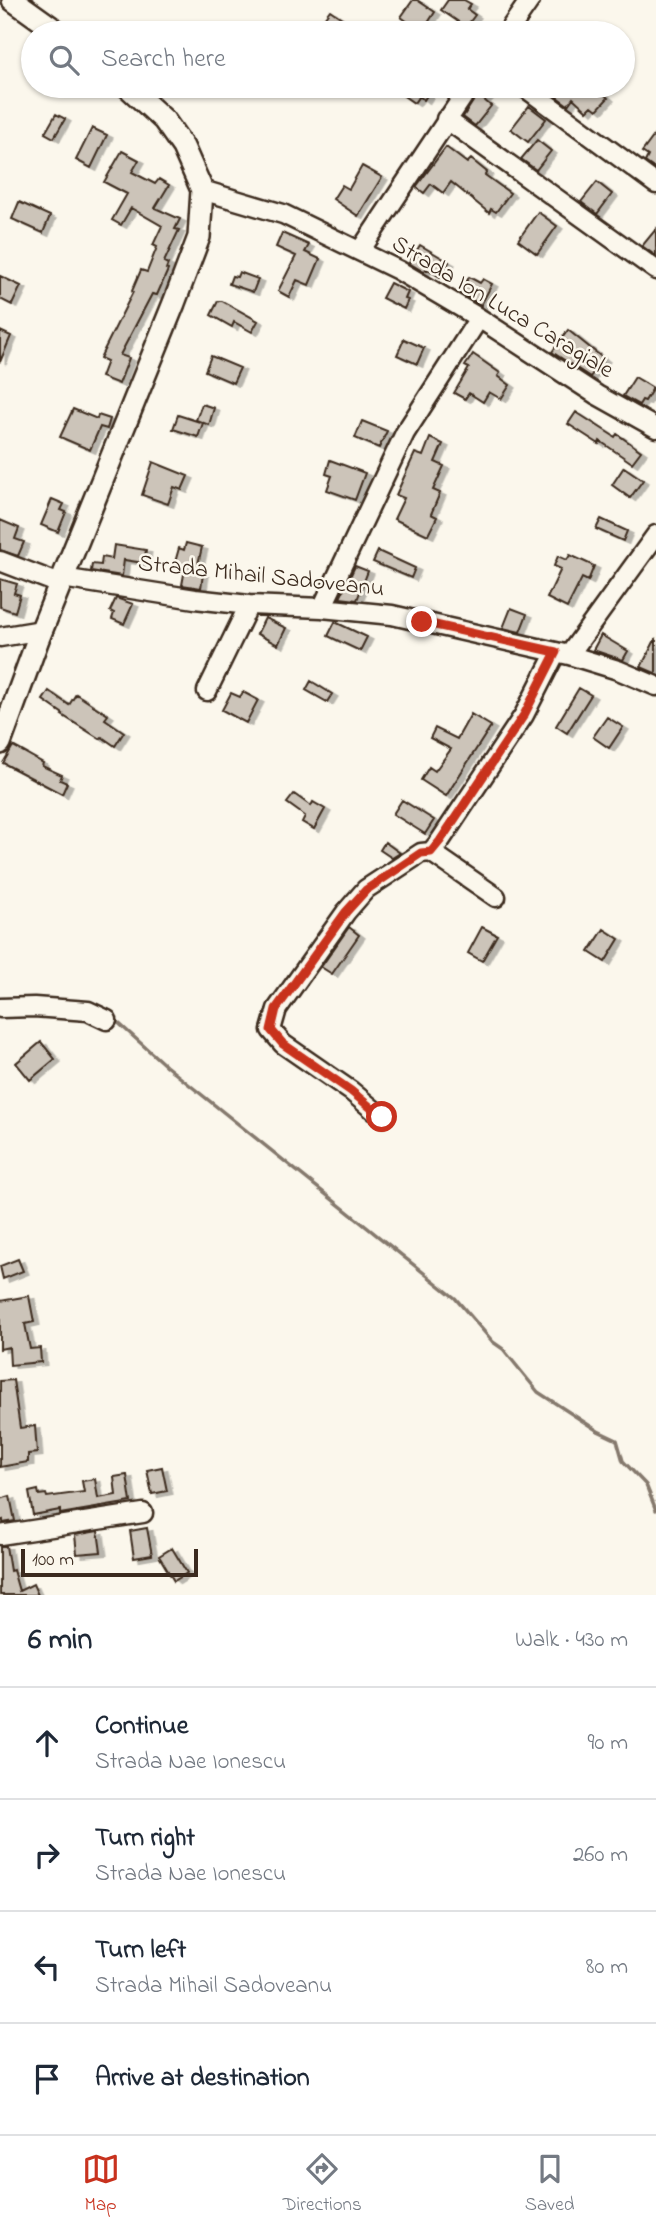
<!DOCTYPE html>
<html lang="en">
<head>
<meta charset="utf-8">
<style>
	body { margin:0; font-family:"Indie Flower",sans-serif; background:#f2f2f3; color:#1f2937 }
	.scale { position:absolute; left:21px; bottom:18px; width:177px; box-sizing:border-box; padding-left:7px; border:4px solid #3b2a1e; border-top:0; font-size:19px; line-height:24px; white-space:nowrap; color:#3b2a1e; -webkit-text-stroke:5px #fbf7ec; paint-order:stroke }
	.stop { position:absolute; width:21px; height:21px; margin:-16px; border:5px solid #c8321e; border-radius:50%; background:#fff }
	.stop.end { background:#c8321e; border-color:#fff; box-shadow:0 2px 7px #0008 }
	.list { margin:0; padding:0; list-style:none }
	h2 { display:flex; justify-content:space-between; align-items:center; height:91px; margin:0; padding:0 28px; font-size:30px }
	h2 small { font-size:23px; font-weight:400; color:#747a83 }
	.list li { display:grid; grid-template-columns:46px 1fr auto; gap:21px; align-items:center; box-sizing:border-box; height:112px; padding:0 28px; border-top:2px solid #e0e1e3 }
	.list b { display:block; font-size:26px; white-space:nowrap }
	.list p { margin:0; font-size:23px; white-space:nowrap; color:#747a83 }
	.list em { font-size:23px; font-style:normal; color:#747a83 }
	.icon { flex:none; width:38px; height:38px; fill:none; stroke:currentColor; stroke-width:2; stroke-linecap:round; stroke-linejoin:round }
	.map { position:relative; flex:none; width:656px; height:1595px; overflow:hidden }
	.search { position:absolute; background:#fff; box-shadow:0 2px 5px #0004; left:21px; right:21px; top:21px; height:77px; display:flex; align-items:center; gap:18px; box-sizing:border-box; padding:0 24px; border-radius:38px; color:#747a83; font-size:26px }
	.sheet { height:539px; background:#fff }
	nav { display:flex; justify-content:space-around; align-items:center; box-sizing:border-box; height:98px; border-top:2px solid #e0e1e3; background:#fff; font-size:19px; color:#747a83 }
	nav a { display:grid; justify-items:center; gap:4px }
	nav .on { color:#c8321e }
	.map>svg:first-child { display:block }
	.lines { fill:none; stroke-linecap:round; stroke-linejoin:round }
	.stream { stroke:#85796d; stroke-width:3.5 }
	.building { fill:#ccc4b9; stroke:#3b2a1e; stroke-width:2; filter:url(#shadow) }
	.minor-casing { stroke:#3b2a1e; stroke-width:23 }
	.major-casing { stroke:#3b2a1e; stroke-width:26 }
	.minor { stroke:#fbf7ec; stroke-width:18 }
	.major { stroke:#fbf7ec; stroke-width:21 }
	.route { stroke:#c8321e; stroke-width:9 }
	.labels { text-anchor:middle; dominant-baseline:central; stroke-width:5; stroke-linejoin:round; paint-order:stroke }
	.street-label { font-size:24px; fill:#3b2a1e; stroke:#fbf7ec }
</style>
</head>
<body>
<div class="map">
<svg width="656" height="1595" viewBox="0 0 656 1595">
	<defs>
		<filter id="shadow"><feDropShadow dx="5.5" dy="3" stdDeviation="0" flood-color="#0004"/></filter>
	</defs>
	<rect width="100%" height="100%" fill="#fbf7ec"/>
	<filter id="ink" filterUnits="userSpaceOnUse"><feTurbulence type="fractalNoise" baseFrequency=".0143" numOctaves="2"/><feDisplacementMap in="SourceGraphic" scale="14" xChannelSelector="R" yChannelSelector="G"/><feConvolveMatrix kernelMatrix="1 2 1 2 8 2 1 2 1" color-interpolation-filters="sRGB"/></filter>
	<g filter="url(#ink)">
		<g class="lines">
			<!-- stream -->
			<path class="stream" d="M114 1019 166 1066 455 1298 493 1342 503 1349 538 1392 598 1431 617 1440 623 1461 646 1485 656 1510"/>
		</g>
		<!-- building -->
		<path class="building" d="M413 0H417L435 12 422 32 401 17Z
			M448 0H464L471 4 467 9 475 15 466 27 441 10Z
			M330 10 346 21 337 33H313Z
			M402 86H433L424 100 419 96 414 103 398 92Z
			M481 86H485L492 91 484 100 491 106 475 126 463 117 479 92Z
			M555 86H595L608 98 597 110 592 106 587 111 573 98 568 105 550 92Z
			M529 106 546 119 528 142 511 129Z
			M56 114 65 119 54 138 45 133Z
			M92 128 107 135 91 168 76 160Z
			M656 133V169H655L645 162 648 156 642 152Z
			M537 140 551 151 536 170 521 159Z
			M446 147 467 163 471 159 487 172 485 175 510 193 496 212 491 209 489 213 451 182 443 193 431 184 424 193 416 187Z
			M122 151 139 160 132 172 155 184 159 179 169 185 155 208 180 219 175 229 179 230 164 262 168 264 166 269 168 270 157 295 152 294 120 355 129 358 119 384 101 377 107 361 100 358 133 292 132 291 141 270 147 272 157 247 153 245 162 226 131 208 121 225 112 220 127 194 104 182Z
			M362 166 382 177 358 216 333 199 342 185 349 189Z
			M597 182 612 194 597 214 581 202Z
			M19 202 50 216 43 233 12 219Z
			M538 212 557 226 537 254 518 240Z
			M656 229V256L642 246Z
			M282 233 309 245 305 252 320 259 309 285 297 280 289 297 278 291 296 256 276 247Z
			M420 245 449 262 440 277 426 269 424 272 409 263Z
			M239 272 258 279 253 292 229 284 232 276 237 277Z
			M0 276 21 286 12 305 0 299Z
			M469 277 480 283 483 279 492 284 481 305 460 293Z
			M390 283 408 292 405 299 408 300 404 309 382 298Z
			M218 301H222L258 321 252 332 234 322 232 327 211 315Z
			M568 330 604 359 590 377 552 352Z
			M0 331 11 336 0 362Z
			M404 339 424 348 417 364 397 355Z
			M473 354 500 373 498 376 510 385 501 399 489 392 483 402 469 393 465 399 454 393 469 368 465 366Z
			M211 356 240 368 233 383 205 371Z
			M635 377 653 388 645 401 642 400 639 405 623 396Z
			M202 404 214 408 209 425 196 420Z
			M73 409 97 419 98 415 110 419 107 429 100 427 90 450 60 437Z
			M576 412 615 437 617 434 641 451 632 463 600 441 599 444 568 424Z
			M178 415 203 423 198 437 173 429Z
			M362 421 387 431 379 448 355 438Z
			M430 438 443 444 435 462 444 466 433 490 440 493 431 514 437 517 428 535 394 519 404 498 396 495 404 477 415 453 423 456Z
			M330 460 365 473 355 500 327 490 332 476 326 474Z
			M153 462 188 476 182 490 174 487 168 504 142 495Z
			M624 467 643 480 630 498 612 485Z
			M52 499 64 504 61 510 66 512 58 532 41 525Z
			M601 519 627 531 623 541 596 529Z
			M0 520 19 528 15 539 24 542 18 556 0 550Z
			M186 543 202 547 196 573 203 574 201 588 182 585 185 569 174 566 179 548 184 550Z
			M114 545 146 550 144 563 124 560 122 576 91 571 92 564 101 565 102 557 112 559Z
			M378 551 415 568 411 578 373 562Z
			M570 555 594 566 588 581 582 578 567 608 547 598 561 569 554 566 558 556 567 560Z
			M355 566 368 571 357 600 340 598Z
			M0 579 17 584 14 593 20 595 15 612 0 607Z
			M116 598 133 604 124 624 112 619 114 613 110 611Z
			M511 608 527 614 520 632 503 628Z
			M265 618 286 628 278 645 257 634Z
			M335 622 367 637 360 651 328 636Z
			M601 635 628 651 623 660 593 650Z
			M656 638V672L655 673 641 667Z
			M311 681 332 694 327 702 306 690Z
			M579 688 591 695 567 733 556 726Z
			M49 691 69 705 76 694 108 715 105 719 124 732 115 746 102 737 100 739 62 715 63 714 43 700Z
			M243 692 258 700 246 723 222 710 231 693 240 697Z
			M471 714 491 726 446 796 421 780 429 767 435 771 451 749 430 738 435 728 457 739Z
			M607 717 623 727 609 748 593 737Z
			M13 746 43 763 42 766 62 775 60 780 67 783 62 794 3 763Z
			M294 794 311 806 313 802 325 809 314 829 302 822 305 816 287 803Z
			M402 800 434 820 425 834 393 814Z
			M385 842 400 853 392 858 380 850Z
			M349 927 359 935 332 974 321 967Z
			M482 927 497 935 482 961 468 953Z
			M604 929 619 939 605 962 589 952Z
			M41 1042 55 1059 30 1080 16 1063Z
			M18 1259 23 1271 3 1279 0 1266Z
			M29 1296 34 1322 25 1324 30 1349 40 1348 41 1362 10 1365 9 1347 0 1349V1301Z
			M13 1380 20 1428 35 1426 37 1453 28 1454V1462L0 1467V1381Z
			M162 1467 167 1491 152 1494 147 1470Z
			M127 1475 131 1502 60 1514V1510L33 1515 29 1492 38 1490 39 1495 46 1494 47 1497 84 1492 82 1481 95 1479 98 1498 116 1495 114 1477Z
			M10 1496 15 1521 3 1523V1520L0 1521V1499Z
			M147 1528 152 1555 134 1558 130 1531Z
			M98 1531 101 1552 77 1554 75 1535Z
			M0 1546H6L10 1571 13 1570 19 1591 33 1584 38 1595H0Z
			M172 1548 187 1573 174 1581 159 1556Z"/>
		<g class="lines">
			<defs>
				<path id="minor" d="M507 33 530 0
					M523 86 656 184
					M446 119 656 270
					M202 190 283 214 398 270 479 318 597 395 656 428
					M360 251 470 86
					M0 561 60 584
					M62 578 195 599 249 605 322 608 392 615 569 655 618 670 656 686
					M322 608 405 433 479 318
					M0 637 42 630
					M569 655 656 535
					M207 691 249 605
					M431 852 496 897
					M0 1008 34 1007 88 1011 107 1020
					M382 1117 351 1091 283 1044 271 1030 277 1009 346 912 366 889 421 853 431 852 440 841 524 715 556 652
					M0 1535 143 1513"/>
				<path id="major" d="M13 0 59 33
					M0 743 38 639 174 303 199 237 202 190 183 147 164 120 127 86"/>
			</defs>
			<!-- minor casing -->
			<use href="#minor" class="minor-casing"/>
			<!-- major casing -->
			<use href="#major" class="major-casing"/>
			<!-- minor -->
			<use href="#minor" class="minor"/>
			<!-- major -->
			<use href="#major" class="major"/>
		</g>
	</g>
	<g class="lines" filter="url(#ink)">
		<!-- route -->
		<path class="route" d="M382 1117 351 1091 283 1044 271 1030 276 1009 346 912 366 890 421 853 431 852 440 841 524 715 556 652 422 622"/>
	</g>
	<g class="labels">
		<!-- street labels -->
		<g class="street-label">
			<text transform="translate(502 308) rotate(31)">Strada Ion Luca Caragiale</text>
			<text transform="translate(261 577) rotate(6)">Strada Mihail Sadoveanu</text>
		</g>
	</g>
</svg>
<div class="scale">100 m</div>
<div class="stop" style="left:382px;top:1117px"></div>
<div class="stop end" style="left:422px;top:622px"></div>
<div class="search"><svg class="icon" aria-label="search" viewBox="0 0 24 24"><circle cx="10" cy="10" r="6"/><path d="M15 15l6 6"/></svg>Search here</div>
</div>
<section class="sheet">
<h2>6 min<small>Walk · 430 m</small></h2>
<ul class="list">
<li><svg class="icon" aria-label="ahead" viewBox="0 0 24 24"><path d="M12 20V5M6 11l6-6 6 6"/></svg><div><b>Continue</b><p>Strada Nae Ionescu</p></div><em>90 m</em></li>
<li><svg class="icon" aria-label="right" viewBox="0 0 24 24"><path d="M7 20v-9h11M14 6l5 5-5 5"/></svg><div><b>Turn right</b><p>Strada Nae Ionescu</p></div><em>260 m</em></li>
<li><svg class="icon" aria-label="left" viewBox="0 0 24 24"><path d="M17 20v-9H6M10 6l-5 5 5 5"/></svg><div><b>Turn left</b><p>Strada Mihail Sadoveanu</p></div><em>80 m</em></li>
<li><svg class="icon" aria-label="arrive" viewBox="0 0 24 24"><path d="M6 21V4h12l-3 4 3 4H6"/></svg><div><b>Arrive at destination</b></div></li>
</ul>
</section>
<nav>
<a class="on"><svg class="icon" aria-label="map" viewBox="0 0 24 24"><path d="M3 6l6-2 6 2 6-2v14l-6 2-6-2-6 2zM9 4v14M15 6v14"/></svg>Map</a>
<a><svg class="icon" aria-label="directions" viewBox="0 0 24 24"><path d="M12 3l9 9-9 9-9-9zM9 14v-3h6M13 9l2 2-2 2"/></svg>Directions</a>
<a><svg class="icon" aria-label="saved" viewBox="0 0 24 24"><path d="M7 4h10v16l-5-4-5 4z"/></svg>Saved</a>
</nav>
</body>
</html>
